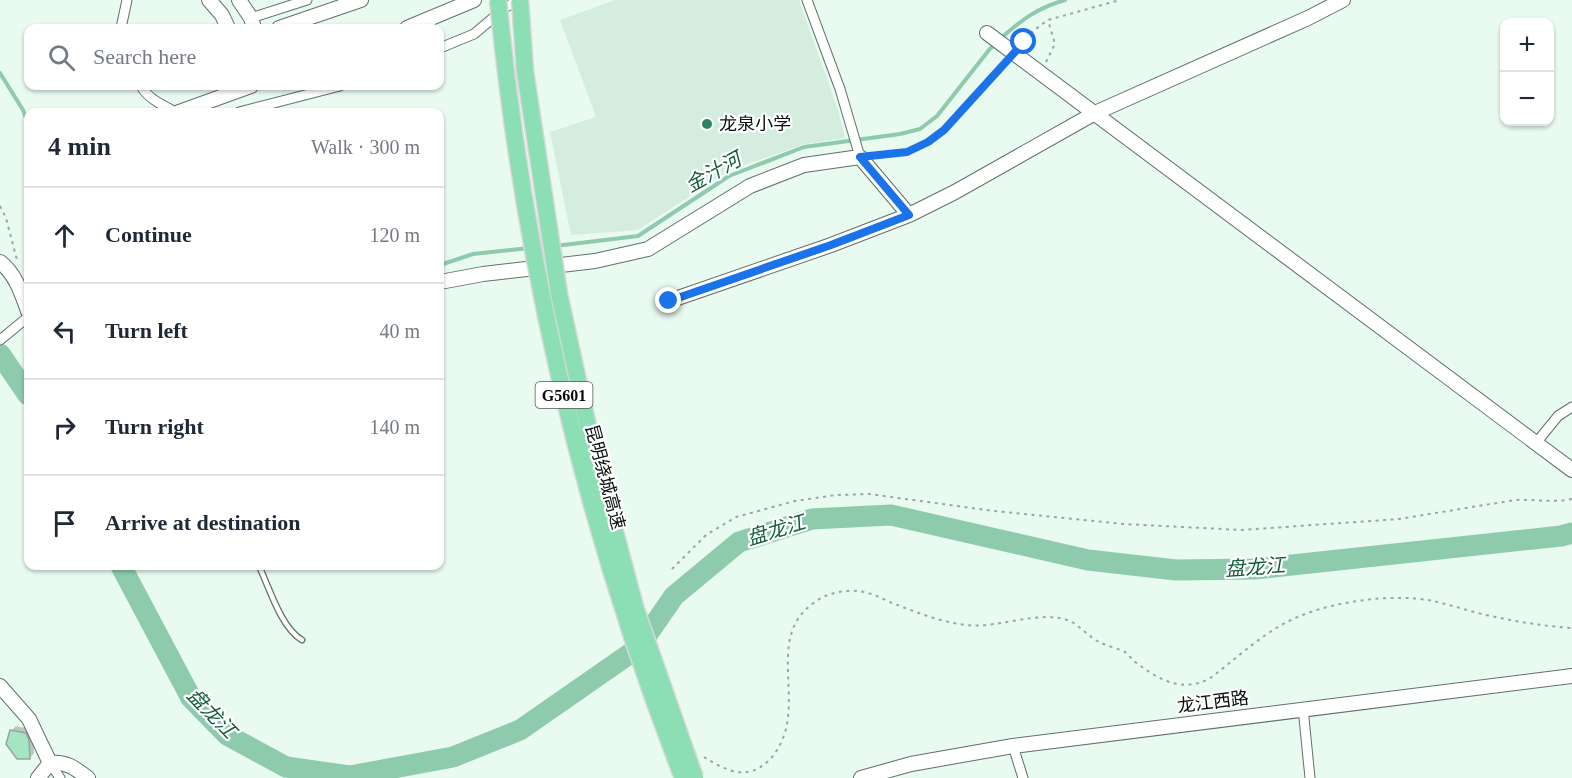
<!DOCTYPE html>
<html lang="en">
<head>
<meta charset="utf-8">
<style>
	body { margin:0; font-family:"Times New Roman","Noto Sans SC",serif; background:#f2f2f3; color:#1f2937 }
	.controls { position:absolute; right:18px; top:18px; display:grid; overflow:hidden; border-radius:12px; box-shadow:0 2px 4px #0004 }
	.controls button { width:54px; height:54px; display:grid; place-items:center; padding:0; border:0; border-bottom:2px solid #e0e1e3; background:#fff; color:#1f2937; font:30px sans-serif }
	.stop { position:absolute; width:18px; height:18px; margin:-14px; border:4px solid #1a73e8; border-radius:50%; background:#fff }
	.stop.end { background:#1a73e8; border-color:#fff; box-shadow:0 2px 6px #0008 }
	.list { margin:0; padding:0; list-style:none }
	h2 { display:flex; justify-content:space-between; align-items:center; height:78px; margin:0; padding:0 24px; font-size:26px }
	h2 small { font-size:20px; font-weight:400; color:#747a83 }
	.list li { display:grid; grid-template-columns:39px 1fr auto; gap:18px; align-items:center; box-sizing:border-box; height:96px; padding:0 24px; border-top:2px solid #e0e1e3 }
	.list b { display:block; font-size:22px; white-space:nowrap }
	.list em { font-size:20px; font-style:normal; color:#747a83 }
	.icon { flex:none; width:33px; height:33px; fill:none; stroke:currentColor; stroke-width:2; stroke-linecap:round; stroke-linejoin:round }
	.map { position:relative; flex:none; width:1572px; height:778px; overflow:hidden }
	.search { position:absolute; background:#fff; box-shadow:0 2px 4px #0004; left:24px; top:24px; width:420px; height:66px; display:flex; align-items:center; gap:15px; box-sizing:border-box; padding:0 21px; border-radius:12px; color:#747a83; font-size:22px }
	.panel { position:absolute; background:#fff; box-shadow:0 2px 4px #0004; left:24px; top:108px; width:420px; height:462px; border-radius:12px }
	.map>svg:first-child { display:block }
	.built { fill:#d4eddf }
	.shadow { fill:#0003 }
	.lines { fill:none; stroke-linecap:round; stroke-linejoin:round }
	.stream { stroke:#8ecbac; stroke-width:4 }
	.river { stroke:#8ecbac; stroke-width:21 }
	.building { fill:#a6e5c4; stroke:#93a49b; stroke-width:1.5 }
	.lane-casing { stroke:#617068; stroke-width:7 }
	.street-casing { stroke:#617068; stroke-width:11 }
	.secondary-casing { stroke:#617068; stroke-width:16 }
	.path { stroke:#9aa7a0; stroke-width:2; stroke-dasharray:3 4.5; stroke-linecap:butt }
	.lane { stroke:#fff; stroke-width:4.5 }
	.street { stroke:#fff; stroke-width:9 }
	.secondary { stroke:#fff; stroke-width:14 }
	.highway-bridge-casing { stroke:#d7d8d8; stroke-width:19; stroke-linecap:butt }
	.highway-bridge { stroke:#8cdeb5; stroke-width:16 }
	.route { stroke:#1a73e8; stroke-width:8 }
	.poi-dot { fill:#288760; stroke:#fff; stroke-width:2 }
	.labels { text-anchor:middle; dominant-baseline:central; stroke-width:4.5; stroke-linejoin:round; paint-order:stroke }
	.shield { fill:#fff; stroke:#525654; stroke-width:1.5 }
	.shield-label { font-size:16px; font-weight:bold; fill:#080e0b }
	.poi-label { font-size:18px; fill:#080e0b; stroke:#fff; text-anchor:start }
	.street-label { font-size:18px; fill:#080e0b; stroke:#fff }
	.water-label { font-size:20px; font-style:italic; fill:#125d3f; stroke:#fff }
</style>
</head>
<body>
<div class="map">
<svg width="1572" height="778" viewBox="0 0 1572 778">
	<rect width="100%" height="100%" fill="#e9faf0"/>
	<!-- built -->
	<path class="built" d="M615 0H799L839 113 845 138 805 144 730 170 638 230 571 235 550 132 596 117 560 20Z"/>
	<!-- shadow -->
	<path class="shadow" d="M16 726 30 729 33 735 34 753 30 758 11 731Z"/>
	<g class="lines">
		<!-- stream -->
		<path class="stream" d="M1001 38C1023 19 1037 8 1065 0
			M0 73 23 110 28 124
			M555 246 638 236 729 176 804 147 900 134 920 129 937 116 989 50 996 43
			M440 265 473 254 530 248"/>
		<!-- river -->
		<path class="river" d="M0 354 28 395
			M121 566 191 698 227 735 286 767 350 776 453 757 520 730 638 648 674 596 739 542 812 519 891 515 1088 560 1176 570 1255 569 1561 536 1572 533"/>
	</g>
	<!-- building -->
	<path class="building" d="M10 730 26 733 29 740 30 759H17L6 744Z"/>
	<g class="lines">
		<defs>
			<path id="lane" d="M259 566C269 587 281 628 302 640"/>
			<path id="street" d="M807 0 840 89 860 157
				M251 18 307 0
				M121 28 127 0
				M440 48 474 34 506 7 519 0
				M141 86C148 99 164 106 176 112
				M239 112 340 86
				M0 340 28 317
				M1536 443 1558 416 1572 407
				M1303 708 1310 778
				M1013 746 1023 778
				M50 763 60 778"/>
			<path id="secondary" d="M209 0 222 15 228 28
				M239 0 251 18 254 28
				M279 28 361 0
				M407 28 474 0
				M987 33 1572 470
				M179 112 251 86
				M0 262C15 273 22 294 28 311
				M440 282 483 274 595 261 648 249 750 186 804 165 860 157 909 215
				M669 301 831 245 909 215 955 192 1095 113 1308 18 1343 0
				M0 686 29 719 50 763
				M50 763C66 761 75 768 88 778
				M38 778 50 763
				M861 778 911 764 1013 746 1572 676"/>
		</defs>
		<!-- lane casing -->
		<use href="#lane" class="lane-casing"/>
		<!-- street casing -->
		<use href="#street" class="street-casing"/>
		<!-- secondary casing -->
		<use href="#secondary" class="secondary-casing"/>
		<!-- path -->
		<path class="path" d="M1021 45 1033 31 1048 20 1120 0
			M1046 62 1055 44 1048 20
			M876 155C887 154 899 155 909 151 947 137 978 92 1005 62
			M0 206 6 218 17 260
			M672 569 706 535 736 517 795 501 836 495 869 494 994 511 1124 524 1241 530 1399 519 1515 500C1534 499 1554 503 1572 499
			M704 757C713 763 726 770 737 772 765 776 783 747 787 724 795 681 772 631 815 602 827 593 843 590 858 591 870 592 881 598 892 603 916 612 940 622 966 625 998 629 1040 609 1070 621 1080 626 1089 637 1099 642 1107 646 1117 648 1125 652 1130 656 1133 661 1138 664 1161 681 1182 692 1209 679 1232 662 1253 642 1278 627 1316 603 1389 592 1433 601 1452 605 1471 612 1491 616 1518 622 1544 626 1572 628"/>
		<!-- lane -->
		<use href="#lane" class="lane"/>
		<!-- street -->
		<use href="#street" class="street"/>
		<!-- secondary -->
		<use href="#secondary" class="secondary"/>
		<defs>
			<path id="highway-bridge" d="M498 0C524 266 586 529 683 778
				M520 0 525 71 559 294 595 458 636 610 695 778"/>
		</defs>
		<!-- highway-bridge casing -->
		<use href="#highway-bridge" class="highway-bridge-casing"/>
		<!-- highway-bridge -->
		<use href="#highway-bridge" class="highway-bridge"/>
	</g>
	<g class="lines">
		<!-- route -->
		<path class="route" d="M669 301 831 245 909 215 860 157 907 152 928 142 944 130 1024 42"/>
	</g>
	<!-- markers -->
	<circle class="poi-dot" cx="707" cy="124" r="6"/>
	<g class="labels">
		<!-- shield labels -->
		<rect class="shield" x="535.5" y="382" width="57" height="26" rx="4.5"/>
		<g class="shield-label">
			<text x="564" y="395">G5601</text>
		</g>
		<!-- poi labels -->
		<g class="poi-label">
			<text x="719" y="124">龙泉小学</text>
		</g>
		<!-- street labels -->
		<g class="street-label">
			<text transform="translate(605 477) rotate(75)">昆明绕城高速</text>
			<text transform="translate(1213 702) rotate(-7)">龙江西路</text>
		</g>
		<!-- water labels -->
		<g class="water-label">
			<text transform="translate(713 172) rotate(-29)">金汁河</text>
			<text transform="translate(776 530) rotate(-17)">盘龙江</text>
			<text transform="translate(1255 567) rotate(-4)">盘龙江</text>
			<text transform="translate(212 713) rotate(46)">盘龙江</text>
		</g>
	</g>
</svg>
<div class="controls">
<button>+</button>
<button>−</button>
</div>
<div class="stop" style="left:1024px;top:42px"></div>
<div class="stop end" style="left:669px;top:301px"></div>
<div class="search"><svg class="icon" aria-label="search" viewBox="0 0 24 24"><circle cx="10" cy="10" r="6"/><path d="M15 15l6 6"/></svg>Search here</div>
<section class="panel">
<h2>4 min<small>Walk · 300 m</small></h2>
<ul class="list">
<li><svg class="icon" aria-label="ahead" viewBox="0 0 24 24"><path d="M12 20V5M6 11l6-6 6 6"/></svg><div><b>Continue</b></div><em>120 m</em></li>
<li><svg class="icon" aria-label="left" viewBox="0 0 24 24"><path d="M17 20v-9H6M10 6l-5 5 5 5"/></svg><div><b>Turn left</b></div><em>40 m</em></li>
<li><svg class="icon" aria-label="right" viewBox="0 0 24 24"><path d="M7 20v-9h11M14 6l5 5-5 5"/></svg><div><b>Turn right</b></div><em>140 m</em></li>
<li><svg class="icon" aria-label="arrive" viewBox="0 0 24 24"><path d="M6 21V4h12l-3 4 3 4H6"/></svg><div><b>Arrive at destination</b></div></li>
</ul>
</section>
</div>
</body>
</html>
